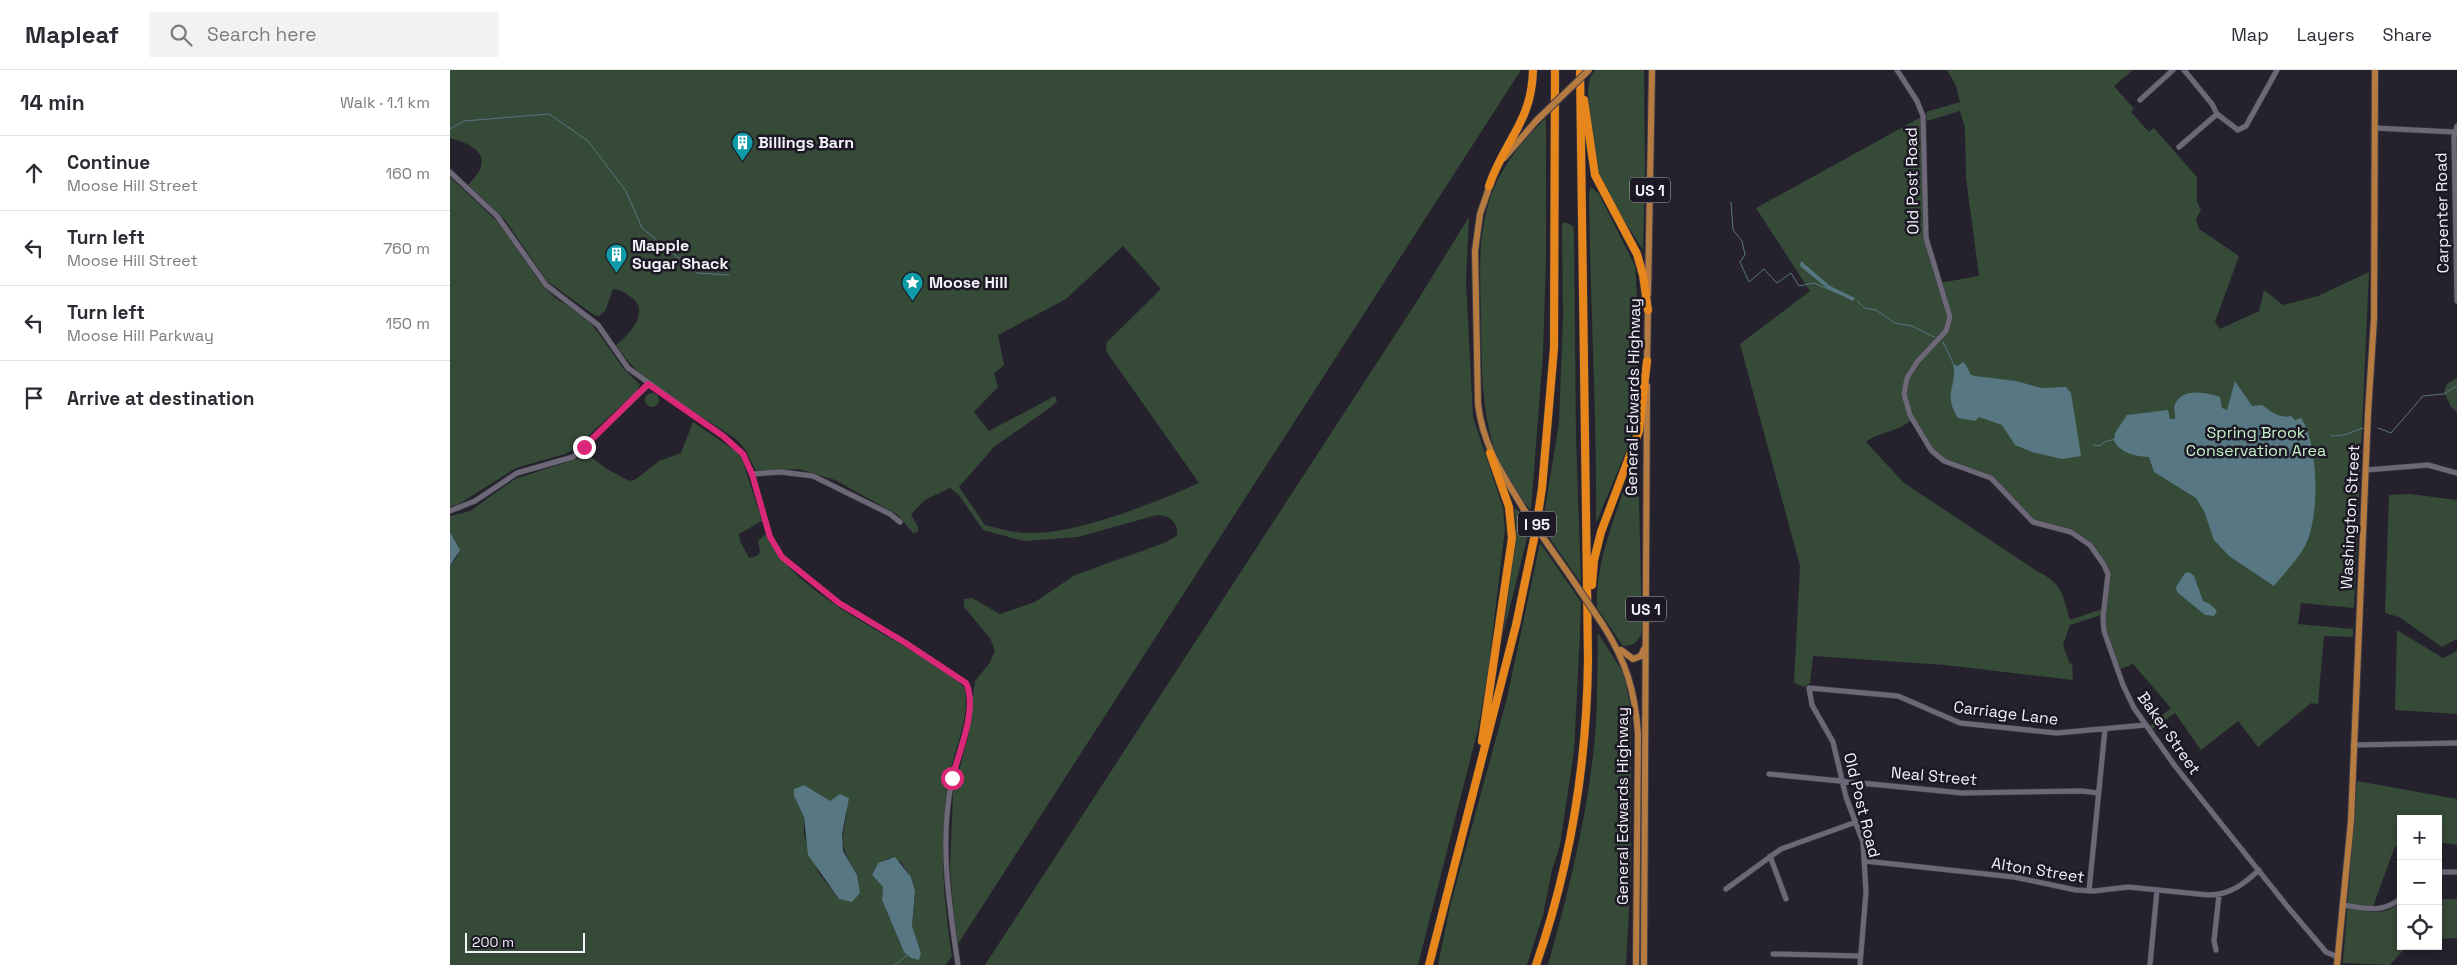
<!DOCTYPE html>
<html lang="en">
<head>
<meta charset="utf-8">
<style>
	body { margin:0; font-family:"Space Grotesk",sans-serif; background:#f2f2f3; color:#2b2b33 }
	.controls { position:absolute; right:15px; bottom:15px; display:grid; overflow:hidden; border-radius:0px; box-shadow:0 2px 8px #0003 }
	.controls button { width:45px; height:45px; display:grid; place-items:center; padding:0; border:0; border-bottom:1px solid #e1e1e2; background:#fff; color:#2b2b33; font:25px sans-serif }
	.scale { position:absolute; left:15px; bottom:12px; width:120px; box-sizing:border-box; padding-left:5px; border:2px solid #f3f1f9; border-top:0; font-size:14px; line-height:18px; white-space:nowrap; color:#f3f1f9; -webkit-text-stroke:4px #1c1824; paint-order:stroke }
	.stop { position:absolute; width:15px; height:15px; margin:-11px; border:4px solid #db2777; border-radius:50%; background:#fff }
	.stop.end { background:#db2777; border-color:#fff; box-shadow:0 1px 5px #0008 }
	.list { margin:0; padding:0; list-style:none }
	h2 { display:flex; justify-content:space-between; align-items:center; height:65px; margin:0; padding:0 20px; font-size:21px }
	h2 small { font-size:16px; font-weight:400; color:#7c7c81 }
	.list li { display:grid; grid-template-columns:32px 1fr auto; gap:15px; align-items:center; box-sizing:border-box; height:75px; padding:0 20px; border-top:1px solid #e1e1e2 }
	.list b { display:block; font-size:19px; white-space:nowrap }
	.list p { margin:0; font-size:16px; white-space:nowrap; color:#7c7c81 }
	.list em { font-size:16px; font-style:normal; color:#7c7c81 }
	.icon { flex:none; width:28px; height:28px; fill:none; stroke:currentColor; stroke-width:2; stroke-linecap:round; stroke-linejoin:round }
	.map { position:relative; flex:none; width:2007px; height:895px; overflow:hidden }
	header { display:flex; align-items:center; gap:30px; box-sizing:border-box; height:70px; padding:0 25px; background:#fff; border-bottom:1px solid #e1e1e2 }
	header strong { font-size:24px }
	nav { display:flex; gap:28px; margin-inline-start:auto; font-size:18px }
	.search { width:350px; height:45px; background:#f2f2f3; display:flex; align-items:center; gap:12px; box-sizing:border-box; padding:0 18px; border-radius:0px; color:#7c7c81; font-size:19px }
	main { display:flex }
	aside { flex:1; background:#fff }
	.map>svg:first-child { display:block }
	.green { fill:#354a37; fill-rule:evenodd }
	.water { fill:#577783 }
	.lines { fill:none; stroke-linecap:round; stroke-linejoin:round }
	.stream { stroke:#577783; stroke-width:1 }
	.minor-casing { stroke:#413e48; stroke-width:6 }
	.major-casing { stroke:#413e48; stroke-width:8 }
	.highway-casing { stroke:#413e48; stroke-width:9 }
	.minor { stroke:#6d6877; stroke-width:5 }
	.major { stroke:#b67b40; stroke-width:6 }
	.highway { stroke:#e7871b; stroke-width:8 }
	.major-bridge-casing { stroke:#413e48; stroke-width:8; stroke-linecap:butt }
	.major-bridge { stroke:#b67b40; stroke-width:6 }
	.route { stroke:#db2777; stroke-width:6 }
	.labels { text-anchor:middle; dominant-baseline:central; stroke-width:5; stroke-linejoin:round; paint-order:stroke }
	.shield { fill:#1c1824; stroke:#b2b0b9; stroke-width:1 }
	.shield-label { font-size:15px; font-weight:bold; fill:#f3f1f9 }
	.poi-label { font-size:16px; font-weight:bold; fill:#f3f1f9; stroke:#1c1824; text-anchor:start }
	.street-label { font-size:16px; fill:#f3f1f9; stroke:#1c1824 }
	.park-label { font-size:16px; fill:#c6f1c9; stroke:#1c1824 }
</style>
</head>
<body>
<header>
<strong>Mapleaf</strong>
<div class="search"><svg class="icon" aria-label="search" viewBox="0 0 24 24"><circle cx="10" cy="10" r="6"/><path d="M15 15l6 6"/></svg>Search here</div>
<nav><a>Map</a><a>Layers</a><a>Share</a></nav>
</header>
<main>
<aside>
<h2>14 min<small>Walk · 1.1 km</small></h2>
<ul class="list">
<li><svg class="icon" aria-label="ahead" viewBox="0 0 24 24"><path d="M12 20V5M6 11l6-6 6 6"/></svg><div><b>Continue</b><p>Moose Hill Street</p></div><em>160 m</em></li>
<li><svg class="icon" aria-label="left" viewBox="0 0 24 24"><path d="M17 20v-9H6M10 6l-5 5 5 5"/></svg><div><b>Turn left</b><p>Moose Hill Street</p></div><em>760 m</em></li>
<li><svg class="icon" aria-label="left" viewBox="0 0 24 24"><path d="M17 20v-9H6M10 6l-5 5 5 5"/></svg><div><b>Turn left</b><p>Moose Hill Parkway</p></div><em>150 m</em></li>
<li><svg class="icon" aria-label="arrive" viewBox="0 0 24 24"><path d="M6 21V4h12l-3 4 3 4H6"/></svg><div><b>Arrive at destination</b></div></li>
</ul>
</aside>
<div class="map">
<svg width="2007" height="895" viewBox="0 0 2007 895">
	<rect width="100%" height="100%" fill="#25222e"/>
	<!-- green -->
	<path class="green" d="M0 0H1071L508 874 503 838 500 798 503 723 518 667 525 611 539 594 545 581 540 568 514 537V529L522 528 550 544 585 532 625 505 714 473 727 466C728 452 721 446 707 445L628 467 574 471 533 460 509 425 500 418 475 430 461 444 468 457V462L463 463 448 445 385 410 349 399 306 401 295 379 286 369C247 342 191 316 166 275 180 264 201 241 181 227 175 223 170 219 163 219L155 241 149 246 144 245 97 211 55 150 18 115C43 90 32 77 0 68ZM673 176 711 219 657 272 656 281 749 413C704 433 626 465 577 463 563 463 548 458 535 455L509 417 545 376 601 337 607 331 605 326 539 361 524 342 548 317 544 303 554 295 548 265 616 229Z
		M1145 0H1194L1195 97 1193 180 1169 143 1149 106 1139 44 1138 20 1140 8Z
		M1497 0H1683L1664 16 1684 39 1681 42 1699 62 1704 58 1747 107V132L1751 140 1746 149 1749 159 1789 186 1765 252 1770 259 1809 241 1814 220 1833 235 1868 226 1919 202 1904 538 1851 533 1848 554 1903 559V567L1874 566 1868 634 1861 633 1808 677 1788 651 1751 680 1725 643 1701 660 1699 657 1721 638 1683 594 1668 600 1654 561 1656 500 1632 468 1583 452 1550 415 1488 386 1462 349C1450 362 1430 361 1416 372L1454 413 1587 501C1613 514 1612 524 1620 550L1652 539 1651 545 1620 555 1613 575 1620 594 1622 593 1623 610 1495 595 1363 586 1360 613 1354 617 1344 613 1350 496 1290 274 1360 221 1306 138 1473 46 1474 147 1489 213 1529 206 1516 108 1515 58 1510 41 1477 51 1476 42 1510 32 1506 16Z
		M1096 48V190L1093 284 1081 440C1029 386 1032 313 1031 244 1030 209 1028 173 1037 139 1046 102 1070 73 1096 48Z
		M0 107 49 153 91 214 104 227 130 244 142 254 173 298 190 315 187 321 125 378 115 384 66 398 9 434 0 437Z
		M1141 117 1149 124 1185 196 1190 269 1180 372 1146 453C1147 343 1140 232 1139 122Z
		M1019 147 1016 211 1023 347 1053 438 1055 459 1038 601 1028 659 968 895H535L969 228Z
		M1115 152 1123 156 1124 162 1126 367 1131 513 1092 457 1109 353 1113 247 1112 164V154Z
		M2007 308V342L2001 337 1994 322 1997 314Z
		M195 330a7 7 0 1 1 14 0a7 7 0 1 1-14 0Z
		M243 352 287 382 292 389 312 451 289 464 290 471 299 488 307 486 310 482 308 471 316 464C335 511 411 551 454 576 473 587 491 600 509 612L515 619C520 652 503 680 498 712 489 770 493 828 502 886L496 895H0V496L7 487 9 478 0 462V446L20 441 65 409 135 386 139 385 155 398 179 411 186 409 209 391 231 383ZM354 715 397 744C389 777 392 777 407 805L389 829 368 802 354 765V747L344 726V719ZM440 788 451 792 462 809 465 824 462 856 471 883 454 882 432 830 433 817 422 805 427 794Z
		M1182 411 1186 417 1189 429 1192 561C1189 572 1183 576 1173 576L1147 538C1145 495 1162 456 1175 416Z
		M1960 424 2007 430V569L1992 577 1949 547 1935 543 1939 425Z
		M1066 438 1080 456 1053 565 1064 482 1066 453 1064 440Z
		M1090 473 1131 532 1130 562 1124 681 1110 775 1102 800 1093 845 1077 895H988L1000 836 1057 628Z
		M1947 560 1993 588 2007 581V644L1945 640Z
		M1148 563 1174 604 1181 640V801L1176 895H1098C1119 820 1138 744 1145 666 1148 632 1147 597 1148 563Z
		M1907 711 2007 729V775L1988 772V749H1951V771L1944 779 1921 842 1936 841 1951 833V876H1957L1940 895 1893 893Z
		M1988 829H2007V868L1988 869Z"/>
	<!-- water -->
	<path class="water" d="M1351 191 1380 216 1405 228 1403 231 1377 218 1350 196Z
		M1513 292 1516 295 1521 305 1525 306 1566 311 1591 318 1616 317 1621 323 1631 386 1612 389 1582 382 1565 375 1552 355 1529 347 1525 351 1508 348C1492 323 1508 317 1503 294L1508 296Z
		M1785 311 1802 336 1812 335C1821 341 1829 349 1841 346L1845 350 1851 348C1869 374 1870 448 1855 476 1847 491 1834 503 1824 516L1779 486 1764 470 1754 441 1746 428 1704 402 1699 387C1685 386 1672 384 1664 371L1665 363 1677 345 1718 340 1720 349H1725C1726 345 1723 338 1725 334 1733 317 1757 323 1770 327L1772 338 1777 340Z
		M0 462 10 480 0 496Z
		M1739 502 1744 506 1753 531 1760 534 1767 541 1764 546 1755 545 1727 522 1726 517 1735 503Z
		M354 715 380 731 390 724 399 728 392 764 393 781 407 805 410 823 402 832 389 829 358 785 354 747 344 726V719Z
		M445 787 461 807 465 821 462 856 471 883 469 890 461 888 454 882 432 830 433 817 422 805 428 793Z"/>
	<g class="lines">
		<!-- stream -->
		<path class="stream" d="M0 59 14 51 99 44 138 71 176 121 192 158 247 203 279 205
			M1281 132 1283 160 1292 171 1295 185 1290 192 1299 212 1314 199 1327 213 1341 203 1349 216 1364 213 1392 225
			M1407 231 1415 238 1426 240 1445 253 1462 256 1484 267
			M1493 272 1504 295
			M1928 358 1941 363 1973 326 1994 324 2007 316
			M1881 366 1894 365 1913 358
			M1644 375 1650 376 1654 372 1665 369
			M445 895 457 885"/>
		<defs>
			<path id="minor" d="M1447 0 1467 31 1473 46 1476 168 1500 247 1496 261 1467 292 1457 308 1454 324 1460 345 1481 380 1494 391 1541 408 1583 452 1621 462 1640 475 1654 495 1658 504 1653 548 1654 561 1673 615 1684 638 1725 696 1837 836 1876 882 1888 887
				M1734 0 1762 34 1767 44 1788 60 1796 56 1827 0
				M1690 30 1723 0
				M2007 56 2004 67 2007 231
				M1925 58 2004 62
				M1729 77 1767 44
				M0 102 47 146 96 215 148 255 178 298 273 366 293 384 302 404 320 467 332 487 389 533 457 574 516 613C529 638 507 684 502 710 489 771 499 834 508 895
				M1916 400 1978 395 2007 403
				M302 404 331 402 363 406 440 444 450 452
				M0 441 25 431 67 403 123 387 199 314
				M1903 675 2007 673
				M1319 704 1512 723 1632 721 1648 723
				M1320 786 1336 829
				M1415 791 1564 807 1626 820 1644 821 1678 817 1758 825C1780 825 1794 814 1809 800
				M1988 802H2007
				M1276 819 1331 779 1406 752
				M1639 821 1655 659
				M1892 835C1914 838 1933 844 1951 828
				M1766 880 1764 871 1769 825
				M1323 884 1410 886
				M1410 895 1416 822 1413 772 1396 727 1383 672 1362 635 1359 618 1448 626 1510 653 1607 663 1695 655
				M1700 895 1707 820"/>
			<path id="major" d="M1054 88 1086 51
				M1041 112 1030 144 1025 181 1028 334C1033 376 1052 403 1073 438
				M1198 224 1202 0
				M1197 294 1198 236
				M1099 476 1120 506
				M1153 555C1176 591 1185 621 1188 664L1186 895
				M1171 580 1183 589 1191 586 1194 579
				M1194 895 1197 316
				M1887 895 1901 751 1918 343 1924 249 1925 0"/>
			<path id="highway" d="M1134 30 1145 105 1187 184 1193 205 1198 240
				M1039 116C1054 71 1082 52 1083 0
				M1142 515 1144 490 1151 462 1189 361 1197 291
				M1032 671 1062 468 1059 437 1040 383
				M979 895 1066 555 1085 464 1092 418 1104 278 1105 0
				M1086 895C1120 797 1137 693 1138 589L1130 0"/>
		</defs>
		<!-- minor casing -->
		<use href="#minor" class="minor-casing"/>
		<!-- major casing -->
		<use href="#major" class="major-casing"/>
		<!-- highway casing -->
		<use href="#highway" class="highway-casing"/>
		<!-- minor -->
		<use href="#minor" class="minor"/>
		<!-- major -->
		<use href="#major" class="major"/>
		<!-- highway -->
		<use href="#highway" class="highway"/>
		<defs>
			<path id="major-bridge" d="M1086 51 1139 0
				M1073 438 1099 476
				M1120 506 1153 555"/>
		</defs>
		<!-- major-bridge casing -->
		<use href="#major-bridge" class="major-bridge-casing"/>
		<!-- major-bridge -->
		<use href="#major-bridge" class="major-bridge"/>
	</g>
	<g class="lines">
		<!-- route -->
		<path class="route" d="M134 377 198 314 273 366 293 384 302 404 320 467 332 487 389 533 454 572 516 613C528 638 509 683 502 708"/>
	</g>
	<!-- icons -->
	<defs>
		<symbol id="building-pin" viewBox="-11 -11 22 30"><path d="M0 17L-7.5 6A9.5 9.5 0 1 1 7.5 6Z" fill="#0f9aa8" stroke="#1c1824"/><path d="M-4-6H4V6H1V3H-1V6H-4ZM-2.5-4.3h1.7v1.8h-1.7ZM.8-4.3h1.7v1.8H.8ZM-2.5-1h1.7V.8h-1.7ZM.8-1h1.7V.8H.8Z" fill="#fff"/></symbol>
		<symbol id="sight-pin" viewBox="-11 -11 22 30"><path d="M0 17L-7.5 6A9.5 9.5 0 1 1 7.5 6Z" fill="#0f9aa8" stroke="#1c1824"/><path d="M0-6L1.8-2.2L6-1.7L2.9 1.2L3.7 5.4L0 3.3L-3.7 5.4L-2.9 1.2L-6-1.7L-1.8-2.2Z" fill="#fff"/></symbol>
	</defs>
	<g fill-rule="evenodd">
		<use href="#building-pin" x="280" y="60" width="25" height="34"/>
		<use href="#building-pin" x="154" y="172" width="25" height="34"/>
		<use href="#sight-pin" x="450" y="200" width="25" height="34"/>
	</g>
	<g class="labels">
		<!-- shield labels -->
		<g class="shield">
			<rect x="1180" y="107.5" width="40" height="25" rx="4"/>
			<rect x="1068" y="441.5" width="38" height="25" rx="4"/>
			<rect x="1176" y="526.5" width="40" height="25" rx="4"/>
		</g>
		<g class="shield-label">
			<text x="1200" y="120">US 1</text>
			<text x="1087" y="454">I 95</text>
			<text x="1196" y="539">US 1</text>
		</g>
		<!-- poi labels -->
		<g class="poi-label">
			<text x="308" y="72">Billings Barn</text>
			<text x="182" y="175">Mapple<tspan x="182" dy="18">Sugar Shack</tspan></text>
			<text x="479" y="212">Moose Hill</text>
		</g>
		<!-- street labels -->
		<g class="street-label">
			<text transform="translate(1462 111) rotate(-91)">Old Post Road</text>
			<text transform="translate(1992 143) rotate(-91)">Carpenter Road</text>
			<text transform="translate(1183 327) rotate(-89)">General Edwards Highway</text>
			<text transform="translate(1900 447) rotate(-87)">Washington Street</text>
			<text transform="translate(1556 643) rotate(7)">Carriage Lane</text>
			<text transform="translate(1719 663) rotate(55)">Baker Street</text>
			<text transform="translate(1484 706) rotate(5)">Neal Street</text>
			<text transform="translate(1412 735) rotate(76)">Old Post Road</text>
			<text transform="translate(1172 736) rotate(-90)">General Edwards Highway</text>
			<text transform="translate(1588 800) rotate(9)">Alton Street</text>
		</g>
		<!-- park labels -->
		<g class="park-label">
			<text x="1806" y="362">Spring Brook<tspan x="1806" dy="18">Conservation Area</tspan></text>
		</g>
	</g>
</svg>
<div class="controls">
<button>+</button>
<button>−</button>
<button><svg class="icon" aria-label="locate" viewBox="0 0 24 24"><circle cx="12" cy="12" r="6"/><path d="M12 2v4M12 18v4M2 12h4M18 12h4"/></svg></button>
</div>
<div class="scale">200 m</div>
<div class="stop" style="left:502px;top:708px"></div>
<div class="stop end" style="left:134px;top:377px"></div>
</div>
</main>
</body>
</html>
